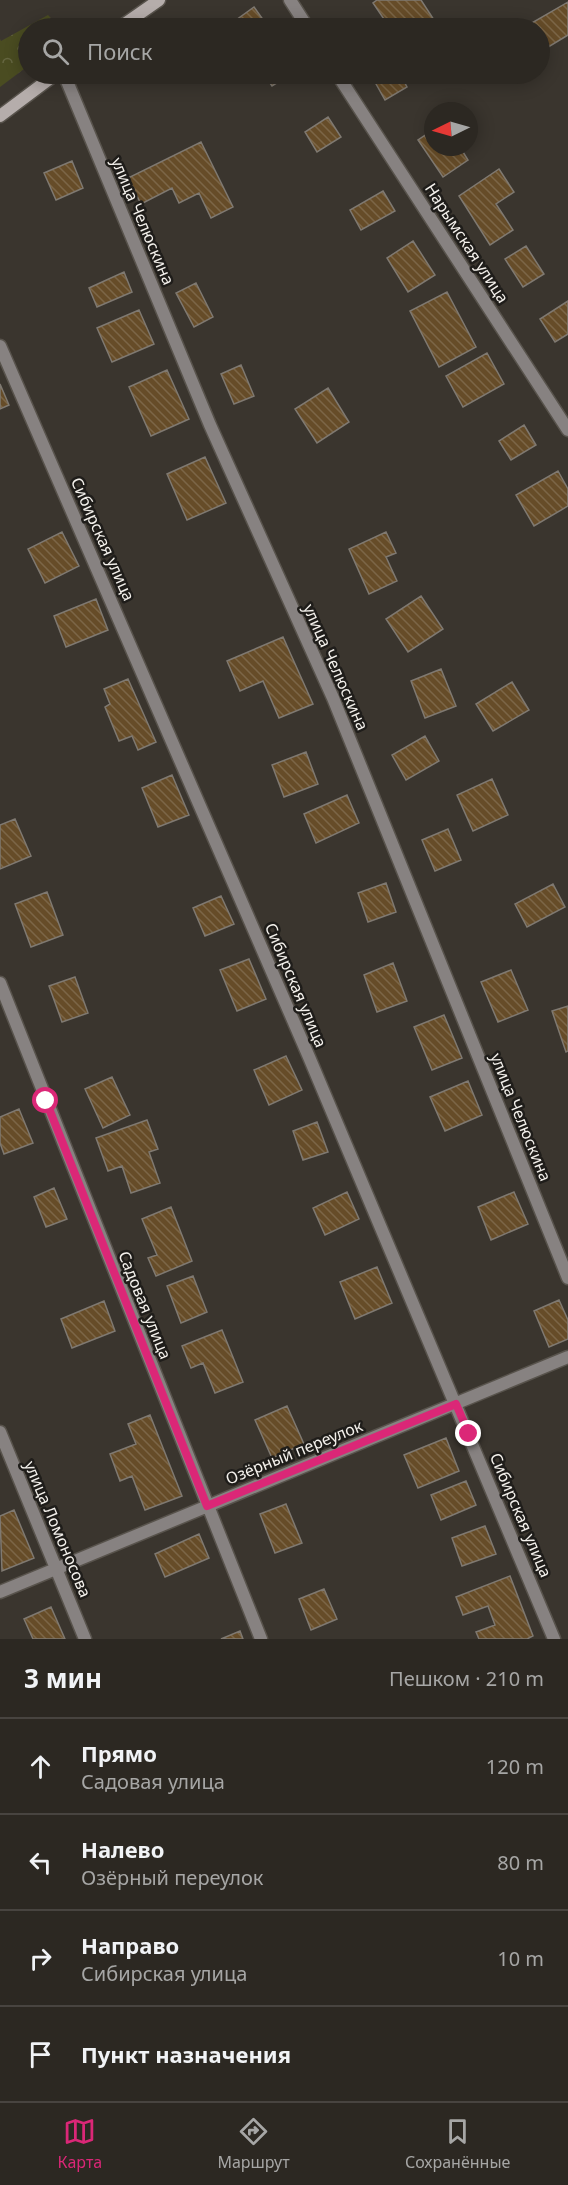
<!DOCTYPE html>
<html lang="ru">
<head>
<meta charset="utf-8">
<style>
	body { margin:0; font-family:"Noto Sans",sans-serif; background:#38342f; color:#f1f3f6 }
	.compass { position:absolute; left:424px; top:102px; width:54px; height:54px; border-radius:50%; background:#2c2822; box-shadow:0 3px 15px #0003; rotate:265deg }
	.stop { position:absolute; width:18px; height:18px; margin:-14px; border:4px solid #db2777; border-radius:50%; background:#fff }
	.stop.end { background:#db2777; border-color:#fff; box-shadow:0 2px 6px #0008 }
	.list { margin:0; padding:0; list-style:none }
	h2 { display:flex; justify-content:space-between; align-items:center; height:78px; margin:0; padding:0 24px; font-size:26px }
	h2 small { font-size:20px; font-weight:400; color:#a6a6a5 }
	.list li { display:grid; grid-template-columns:39px 1fr auto; gap:18px; align-items:center; box-sizing:border-box; height:96px; padding:0 24px; border-top:2px solid #484440 }
	.list b { display:block; font-size:22px; white-space:nowrap }
	.list p { margin:0; font-size:20px; white-space:nowrap; color:#a6a6a5 }
	.list em { font-size:20px; font-style:normal; color:#a6a6a5 }
	.icon { flex:none; width:33px; height:33px; fill:none; stroke:currentColor; stroke-width:2; stroke-linecap:round; stroke-linejoin:round }
	.map { position:relative; flex:none; width:568px; height:1639px; overflow:hidden }
	.search { position:absolute; background:#2c2822; box-shadow:0 3px 15px #0003; left:18px; right:18px; top:18px; height:66px; display:flex; align-items:center; gap:15px; box-sizing:border-box; padding:0 21px; border-radius:33px; color:#a6a6a5; font-size:22px }
	.sheet { height:462px; background:#2c2822 }
	nav { display:flex; justify-content:space-around; align-items:center; box-sizing:border-box; height:84px; border-top:2px solid #484440; background:#2c2822; font-size:16px; color:#a6a6a5 }
	nav a { display:grid; justify-items:center; gap:3px }
	nav .on { color:#db2777 }
	.map>svg:first-child { display:block }
	.forest { fill:url(#forest-crowns) }
	.building { fill:url(#building-back-hatch); stroke:#7f7971; stroke-width:1.5 }
	.lines { fill:none; stroke-linecap:round; stroke-linejoin:round }
	.street-casing { stroke:#58534c; stroke-width:15 }
	.secondary-casing { stroke:#58534c; stroke-width:15 }
	.street { stroke:#878281; stroke-width:12 }
	.secondary { stroke:#b5adab; stroke-width:12 }
	.route { stroke:#db2777; stroke-width:8 }
	.labels { text-anchor:middle; dominant-baseline:central; stroke-width:5; stroke-linejoin:round; paint-order:stroke }
	.street-label { font-size:16px; fill:#f4f1ec; stroke:#1f1d1a }
</style>
</head>
<body>
<div class="map">
<svg width="568" height="1639" viewBox="0 0 568 1639">
	<defs>
		<pattern id="forest-crowns" width="20" height="18" patternUnits="userSpaceOnUse" patternTransform="scale(1.5)"><rect width="20" height="18" fill="#4a4c21"/><path d="M2 6a3 3 0 1 1 6 0M12 15a3 3 0 1 1 6 0" fill="none" stroke="#656641"/></pattern>
		<pattern id="building-back-hatch" width="6" height="6" patternUnits="userSpaceOnUse" patternTransform="scale(1.5)"><rect width="6" height="6" fill="#664c28"/><path d="M-1 5l2 2M0 0l6 6M5-1l2 2" fill="none" stroke="#7c6647"/></pattern>
	</defs>
	<rect width="100%" height="100%" fill="#3a352e"/>
	<!-- forest -->
	<path class="forest" d="M48 15 60 28H28V66L0 87V39L1 41Z"/>
	<!-- building -->
	<path class="building" d="M377 0H421L438 26 435 28H390L373 3Z
		M568 2V35L545 49 540 40V28H533L530 24Z
		M254 7 269 28H236L232 23Z
		M264 74H291L272 86Z
		M374 74H400L407 87 385 100 371 75Z
		M328 117 341 137 317 152 305 132Z
		M433 130V147H460L468 160 443 177 418 140Z
		M201 142 233 207 211 218 199 193 179 203 172 188 141 204 128 178Z
		M72 161 83 188 56 200 44 173Z
		M499 169 514 192 496 204 513 230 490 245 459 196Z
		M383 191 395 211 361 230 350 210Z
		M413 241 435 275 408 292 387 258Z
		M526 246 544 274 523 287 505 259Z
		M124 272 132 292 97 307 89 288Z
		M196 283 213 317 194 327 176 293Z
		M447 292 476 347 439 367 410 311Z
		M568 301V334L555 342 540 319Z
		M139 310 154 344 112 362 97 328Z
		M487 353 504 384 463 407 446 376Z
		M241 365 254 396 234 404 221 374Z
		M167 370 189 419 151 436 129 387Z
		M0 384 9 405 0 409Z
		M328 388 349 422 317 443 295 409Z
		M524 425 536 445 511 460 499 441Z
		M205 457 226 503 187 520 167 474Z
		M558 471 568 489V506L534 526 516 495Z
		M62 532 79 566 45 583 28 549Z
		M386 532 396 553 386 557 397 581 369 594 349 549Z
		M421 596 443 629 408 652 386 619Z
		M96 599 108 630 66 647 54 616Z
		M283 637 313 704 279 718 263 681 240 691 227 661Z
		M441 669 456 706 425 718 411 681Z
		M128 679 156 742 138 750 132 736 119 741 105 707 110 704 104 689Z
		M512 682 529 710 493 731 476 704Z
		M425 736 439 761 406 780 392 755Z
		M306 752 318 784 284 797 272 765Z
		M172 775 189 815 158 827 142 788Z
		M492 779 508 815 473 831 457 795Z
		M347 795 359 823 316 843 304 814Z
		M15 819 31 856 0 869V825Z
		M448 829 461 860 435 871 422 840Z
		M386 883 396 912 368 922 358 893Z
		M553 884 565 907 527 927 515 904Z
		M47 892 63 935 31 947 15 904Z
		M221 896 234 924 205 936 193 908Z
		M249 959 266 999 237 1011 220 970Z
		M393 963 407 1001 377 1012 364 975Z
		M511 970 528 1010 498 1022 481 982Z
		M75 977 88 1013 62 1022 49 986Z
		M568 1006V1051L566 1052 552 1011Z
		M444 1015 462 1058 432 1070 414 1027Z
		M286 1056 302 1090 269 1105 254 1070Z
		M112 1077 130 1115 103 1128 85 1089Z
		M468 1081 482 1115 445 1131 430 1097Z
		M19 1109 33 1143 4 1154 0 1143V1117Z
		M147 1120 158 1149 149 1152 160 1183 131 1193 122 1166 108 1171 96 1138Z
		M317 1122 328 1152 303 1160 293 1131Z
		M54 1188 67 1219 46 1227 34 1197Z
		M347 1192 359 1219 325 1235 313 1208Z
		M514 1192 528 1224 491 1240 478 1207Z
		M171 1207 192 1261 156 1276 148 1258 157 1255 142 1219Z
		M377 1267 392 1303 355 1319 340 1282Z
		M193 1276 207 1312 181 1323 167 1286Z
		M559 1300 568 1320V1339L549 1347 534 1311Z
		M104 1301 115 1331 72 1348 61 1319Z
		M222 1330 243 1382 215 1393 203 1363 191 1368 182 1346Z
		M287 1406 304 1444 272 1458 255 1420Z
		M150 1415 182 1496 145 1510 132 1476 120 1481 110 1454 136 1444 128 1424Z
		M446 1438 459 1471 418 1488 404 1455Z
		M466 1481 476 1505 441 1520 431 1495Z
		M286 1504 302 1543 275 1553 260 1514Z
		M14 1510 34 1558 2 1571 0 1516Z
		M485 1526 496 1554 462 1566 452 1538Z
		M199 1534 209 1558 165 1577 155 1554Z
		M510 1576 533 1636 527 1639H479L476 1632 495 1625 488 1606 463 1615 456 1597Z
		M324 1589 337 1619 311 1630 299 1599Z
		M51 1607 65 1639H33L24 1619Z
		M240 1631 243 1639H221Z"/>
	<g class="lines">
		<defs>
			<path id="street" d="M290 0 308 28
				M64 74 210 425 333 698 568 1278
				M337 74 568 430
				M0 346 309 1057 554 1639
				M0 983 261 1639
				M0 1432 85 1639
				M0 1592 568 1357"/>
			<path id="secondary" d="M119 28 159 0
				M0 116 56 74"/>
		</defs>
		<!-- street casing -->
		<use href="#street" class="street-casing"/>
		<!-- secondary casing -->
		<use href="#secondary" class="secondary-casing"/>
		<!-- street -->
		<use href="#street" class="street"/>
		<!-- secondary -->
		<use href="#secondary" class="secondary"/>
	</g>
	<g class="lines">
		<!-- route -->
		<path class="route" d="M46 1101 207 1506 456 1404 469 1434"/>
	</g>
	<g class="labels">
		<!-- street labels -->
		<g class="street-label">
			<text transform="translate(143 221) rotate(67)">улица Челюскина</text>
			<text transform="translate(467 243) rotate(57)">Нарымская улица</text>
			<text transform="translate(103 539) rotate(66)">Сибирская улица</text>
			<text transform="translate(336 667) rotate(66)">улица Челюскина</text>
			<text transform="translate(296 985) rotate(67)">Сибирская улица</text>
			<text transform="translate(521 1117) rotate(68)">улица Челюскина</text>
			<text transform="translate(145 1305) rotate(68)">Садовая улица</text>
			<text transform="translate(294 1452) rotate(-22)">Озёрный переулок</text>
			<text transform="translate(521 1515) rotate(67)">Сибирская улица</text>
			<text transform="translate(58 1529) rotate(67)">улица Ломоносова</text>
		</g>
	</g>
</svg>
<svg class="compass" viewBox="-18 -18 36 36"><path d="M0-13l5 13h-10z" fill="#e53935"/><path d="M0 13l5-13h-10z" fill="#a6a6a5"/></svg>
<div class="stop" style="left:46px;top:1101px"></div>
<div class="stop end" style="left:469px;top:1434px"></div>
<div class="search"><svg class="icon" aria-label="search" viewBox="0 0 24 24"><circle cx="10" cy="10" r="6"/><path d="M15 15l6 6"/></svg>Поиск</div>
</div>
<section class="sheet">
<h2>3 мин<small>Пешком · 210 m</small></h2>
<ul class="list">
<li><svg class="icon" aria-label="ahead" viewBox="0 0 24 24"><path d="M12 20V5M6 11l6-6 6 6"/></svg><div><b>Прямо</b><p>Садовая улица</p></div><em>120 m</em></li>
<li><svg class="icon" aria-label="left" viewBox="0 0 24 24"><path d="M17 20v-9H6M10 6l-5 5 5 5"/></svg><div><b>Налево</b><p>Озёрный переулок</p></div><em>80 m</em></li>
<li><svg class="icon" aria-label="right" viewBox="0 0 24 24"><path d="M7 20v-9h11M14 6l5 5-5 5"/></svg><div><b>Направо</b><p>Сибирская улица</p></div><em>10 m</em></li>
<li><svg class="icon" aria-label="arrive" viewBox="0 0 24 24"><path d="M6 21V4h12l-3 4 3 4H6"/></svg><div><b>Пункт назначения</b></div></li>
</ul>
</section>
<nav>
<a class="on"><svg class="icon" aria-label="map" viewBox="0 0 24 24"><path d="M3 6l6-2 6 2 6-2v14l-6 2-6-2-6 2zM9 4v14M15 6v14"/></svg>Карта</a>
<a><svg class="icon" aria-label="directions" viewBox="0 0 24 24"><path d="M12 3l9 9-9 9-9-9zM9 14v-3h6M13 9l2 2-2 2"/></svg>Маршрут</a>
<a><svg class="icon" aria-label="saved" viewBox="0 0 24 24"><path d="M7 4h10v16l-5-4-5 4z"/></svg>Сохранённые</a>
</nav>
</body>
</html>
